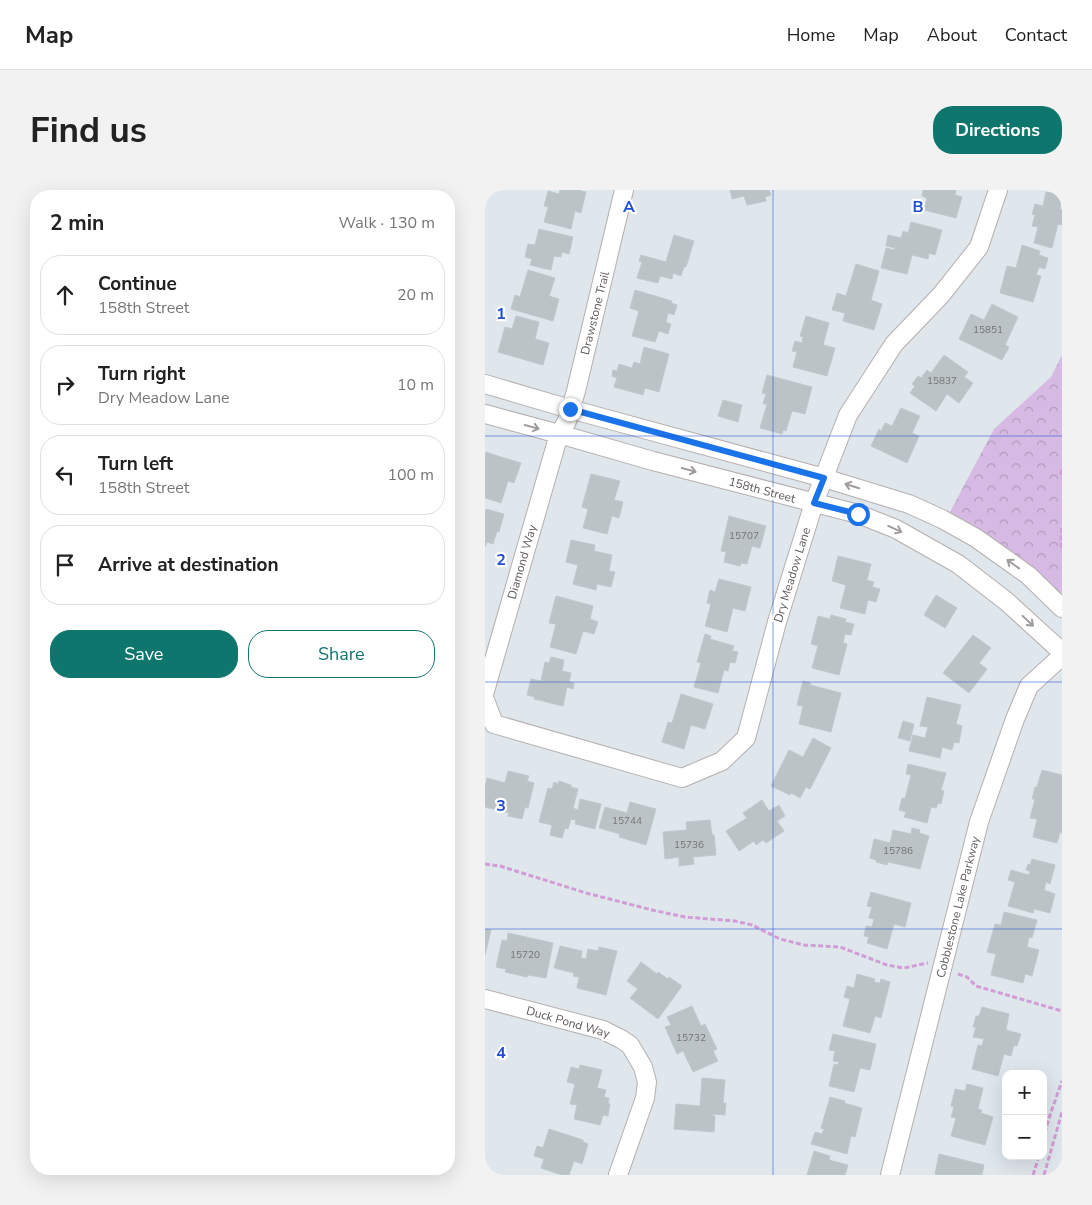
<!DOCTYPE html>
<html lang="en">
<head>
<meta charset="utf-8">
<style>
	body { margin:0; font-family:"Nunito Sans",sans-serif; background:#f2f2f2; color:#222 }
	.controls { position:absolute; right:15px; bottom:15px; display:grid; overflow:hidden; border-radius:10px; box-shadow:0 5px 20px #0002 }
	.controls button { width:45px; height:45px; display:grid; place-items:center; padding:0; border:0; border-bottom:1px solid #e0e0e0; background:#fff; color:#222; font:25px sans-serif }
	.stop { position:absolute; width:15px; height:15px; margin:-11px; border:4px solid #1a73e8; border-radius:50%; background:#fff }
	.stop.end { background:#1a73e8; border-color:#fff; box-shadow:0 1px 5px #0008 }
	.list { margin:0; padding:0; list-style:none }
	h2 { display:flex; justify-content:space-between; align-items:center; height:65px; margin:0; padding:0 20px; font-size:21px }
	h2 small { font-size:16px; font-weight:400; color:#767676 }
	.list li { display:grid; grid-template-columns:32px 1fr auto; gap:15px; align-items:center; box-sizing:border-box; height:80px; margin:0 10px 10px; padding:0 10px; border:1px solid #e0e0e0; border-radius:20px }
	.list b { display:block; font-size:19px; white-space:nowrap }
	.list p { margin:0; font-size:16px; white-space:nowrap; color:#767676 }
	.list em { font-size:16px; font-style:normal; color:#767676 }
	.actions { display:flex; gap:10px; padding:15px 20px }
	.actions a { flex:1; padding:11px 0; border:1px solid #0f766e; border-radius:20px; text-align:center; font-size:18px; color:#0f766e }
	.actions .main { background:#0f766e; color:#fff }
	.icon { flex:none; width:28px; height:28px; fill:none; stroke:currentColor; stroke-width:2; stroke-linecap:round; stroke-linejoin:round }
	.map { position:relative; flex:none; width:577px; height:985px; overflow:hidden; border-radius:20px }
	header { display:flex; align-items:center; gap:30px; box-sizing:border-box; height:70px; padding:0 25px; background:#fff; border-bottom:1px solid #e0e0e0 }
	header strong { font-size:24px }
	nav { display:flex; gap:28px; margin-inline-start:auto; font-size:18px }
	.intro { display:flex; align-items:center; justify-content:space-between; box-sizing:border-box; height:120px; padding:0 30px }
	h1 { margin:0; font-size:35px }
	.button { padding:12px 22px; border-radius:20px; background:#0f766e; color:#fff; font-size:18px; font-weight:700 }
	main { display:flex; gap:30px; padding:0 30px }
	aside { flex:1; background:#fff; border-radius:20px; box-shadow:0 5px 20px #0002 }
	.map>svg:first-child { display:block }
	.forest { fill:url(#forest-crowns) }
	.building { fill:#bbc3c6; stroke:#bdcad0 }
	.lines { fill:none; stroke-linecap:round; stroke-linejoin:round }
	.minor-casing { stroke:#b5afad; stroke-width:20 }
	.path { stroke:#d19dd6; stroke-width:3; stroke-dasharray:5 2.5; stroke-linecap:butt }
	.minor { stroke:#fff; stroke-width:18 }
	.oneway { stroke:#a09c9b }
	.route { stroke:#1a73e8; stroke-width:6 }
	.grid { fill:none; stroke:#1d4ed8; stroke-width:1; stroke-opacity:0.55 }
	.labels { text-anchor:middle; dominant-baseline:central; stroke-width:4.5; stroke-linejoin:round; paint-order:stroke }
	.number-label { font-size:10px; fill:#777474 }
	.street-label { font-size:12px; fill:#605a58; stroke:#fff }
	.grid-label { font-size:16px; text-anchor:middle; font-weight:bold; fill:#1d4ed8; stroke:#fff; stroke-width:4.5; stroke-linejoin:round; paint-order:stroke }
</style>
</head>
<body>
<header>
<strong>Map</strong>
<nav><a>Home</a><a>Map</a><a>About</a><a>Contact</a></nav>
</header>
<div class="intro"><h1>Find us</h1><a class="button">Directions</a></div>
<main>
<aside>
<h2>2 min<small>Walk · 130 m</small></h2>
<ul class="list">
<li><svg class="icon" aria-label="ahead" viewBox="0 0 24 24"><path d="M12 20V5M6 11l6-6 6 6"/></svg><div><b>Continue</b><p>158th Street</p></div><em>20 m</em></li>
<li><svg class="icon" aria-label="right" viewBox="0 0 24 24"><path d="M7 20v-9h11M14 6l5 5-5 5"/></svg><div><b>Turn right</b><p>Dry Meadow Lane</p></div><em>10 m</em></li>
<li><svg class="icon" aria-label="left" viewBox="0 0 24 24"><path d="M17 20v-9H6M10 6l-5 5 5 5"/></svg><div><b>Turn left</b><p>158th Street</p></div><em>100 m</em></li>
<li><svg class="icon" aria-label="arrive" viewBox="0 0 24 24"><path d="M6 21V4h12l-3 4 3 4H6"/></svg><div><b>Arrive at destination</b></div></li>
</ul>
<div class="actions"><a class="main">Save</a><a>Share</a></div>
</aside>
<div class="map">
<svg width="577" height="985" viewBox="0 0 577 985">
	<defs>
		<pattern id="forest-crowns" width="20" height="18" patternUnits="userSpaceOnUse" patternTransform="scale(1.25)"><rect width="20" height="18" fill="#d6bae4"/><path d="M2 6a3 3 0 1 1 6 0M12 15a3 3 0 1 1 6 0" fill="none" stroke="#b19abc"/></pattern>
	</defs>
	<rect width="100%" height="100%" fill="#dfe6ec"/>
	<!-- forest -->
	<path class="forest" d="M577 165V404L535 367 465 322 509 239 566 187Z"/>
	<!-- building -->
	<path class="building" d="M75 0H92L101 2 96 23 90 21 86 39 59 32 63 17 59 16 63 1 74 4Z
		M245 0H284L286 5 280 7 281 11 262 15 259 6 247 9Z
		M438 0H471L470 5 477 7 471 28 439 20 442 8 437 6Z
		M561 2 577 5 575 19 577 20V35L573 34 567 58 549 53 553 37 547 36 550 25 547 24 550 14 558 16Z
		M426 32 457 40 450 65 444 63 443 69 427 65 422 84 396 78 401 58 409 60 410 58 401 56 403 45 416 48 418 41 423 43Z
		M54 39 88 47 84 64 77 62 76 67 69 66 66 80 45 75 47 69 40 67 43 54 50 55Z
		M189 45 209 51 201 77H199L196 86 188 83 187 89 175 86 173 93 152 88 157 72 154 71 156 65 181 72Z
		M537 55 555 61 554 65 563 68 560 79 554 77 551 85 556 86 548 112 515 103 522 76 531 78Z
		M371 74 394 81 386 110 397 114 389 140 358 131 360 123 347 120 352 103 361 106Z
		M43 80 70 88 64 106 74 109 68 131 26 119 30 105 35 107Z
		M150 100 187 111 186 113 192 115 189 125 183 123 181 132 186 134 183 144 174 141 170 152 147 146 154 121 145 118Z
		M507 114 533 127 520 155 524 157 517 170 474 149 486 124 499 130Z
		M31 126 54 132 50 149 64 153 58 175 13 162 20 137 27 139Z
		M321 126 344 133 338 155 350 158 342 186 308 177 312 162 307 161 310 151 317 153 318 147 315 146Z
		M159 157 184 164 174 202 160 198 158 205 129 197 132 188 127 186 128 180 132 181 134 174 147 178 149 172 155 174Z
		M459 165 483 182 479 187 488 193 474 213 462 204 451 221 425 203 430 196 427 194 433 186 436 188 442 180 446 183Z
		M282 185 327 197 320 224 307 221 301 241 298 240 297 244 275 238 282 214H278L281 204 277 203Z
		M238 210 257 215 253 232 233 226Z
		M416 218 435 226 427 243 434 246 422 273 386 256 394 239 396 241 400 233 407 236Z
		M0 262 36 273 29 293 23 291 16 313 0 308Z
		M106 284 135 291 129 310 138 312 134 328 127 326 122 344 98 338 103 319 97 317Z
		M1 319 19 324 14 342 12 341 8 354 2 352 0 357V324Z
		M244 326 281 336 275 358 267 356 262 374 256 373 255 376 239 372 241 362 236 361Z
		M86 350 110 355 109 361 127 365 124 381 130 382 126 397 112 394 111 400 88 394 93 375 81 372Z
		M353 366 386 374 382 390 389 392 387 397 395 399 391 412 383 410 380 424 355 418 361 395 347 391Z
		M234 389 266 397 260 421 248 418 242 442 220 436 226 414 222 413 225 400 230 402Z
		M451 405 472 418 460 438 439 425Z
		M71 406 108 416 105 429 113 432 109 444 98 441 91 464 65 457 71 434 64 433Z
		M346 425 361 429 360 432 369 434 366 445 360 444 358 453 362 454 354 485 327 478 333 456 326 454 333 426 345 429Z
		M220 444 226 446 225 449 249 456 247 461 253 462 250 473 245 472 243 481 239 480 233 503 209 497 216 473 212 472Z
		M488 445 506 458 494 473 502 479 484 503 458 483Z
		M66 467 79 470 77 481 86 483 84 492 89 493 88 499 82 497 78 516 49 509 50 507 42 505 46 489 56 491 60 472 64 473Z
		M318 491 326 493 325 495 356 503 346 542 314 534 318 516 312 515Z
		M196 504 228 514 220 539 206 535 199 559 177 552 183 532 187 533Z
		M442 507 476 515 471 534 477 536 474 553 469 552 467 560 457 557 455 568 424 561 428 545 440 548 443 537 435 536Z
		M418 531 429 534 425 551 413 548Z
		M328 548 346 558 325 599 321 597 315 608 306 603 305 605 286 596 304 560 318 567Z
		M423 574 461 583 456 600 459 601 456 614 453 613 451 618 446 617 442 633 419 627 421 622 414 620 417 608 420 609 426 585 421 584Z
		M557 580 577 585V643L575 642 572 653 548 647 552 629 545 628 550 609H547L550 597H552Z
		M23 581 44 586 42 591 49 593 43 618 40 617 37 629 23 626 24 623 0 617V596L2 588 20 593Z
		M74 591 86 595V597L93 599 88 618 93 620 95 609 116 614 110 639 90 634 91 630 86 629 83 639 80 638 77 648 65 645 67 635 54 632 63 598 67 599 69 592 73 594Z
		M277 610 284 621 294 615 300 626 292 631 299 641 281 653 278 650 271 655 269 651 254 661 241 641 262 628 258 623Z
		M145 612 171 619 161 655 134 647 135 644 114 638 120 617 142 623Z
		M225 630 227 645H229L231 665 208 667 209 674 194 676V667L180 669 178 642 202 640 201 632Z
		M427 638 435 640 434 643 444 646 435 679 403 672 402 675 391 672V670L385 668 389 649 405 653 408 640 426 644Z
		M547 669 570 675 565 694 561 692 559 700 570 704 565 723 549 719 548 723 523 716 530 692 523 690 526 680 544 685 545 681 541 680 543 674 545 675Z
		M386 702 426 713 420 737 409 734 402 759 382 753 384 747 379 746 381 736 387 737 389 729 384 728 387 717 382 716Z
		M519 722 552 730 547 748 544 747 542 757 554 760 547 786 540 784 538 793 506 785 511 764 502 762 510 734 516 735Z
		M0 739 6 740 0 765Z
		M23 743 68 753 61 788 43 785 42 787 20 782 21 779 11 777 17 750 22 751Z
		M75 756 97 761 96 768 101 769 103 759 113 761 114 757 132 761 121 805 92 798 94 787 88 786 89 783 69 778Z
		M156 772 172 784 173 782 183 789 184 787 197 796 173 829 145 808 153 799 142 791Z
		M372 784 390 789 389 792 395 793 396 789 405 792 396 828 390 826 385 843 358 836 365 809 359 807 362 796 369 798Z
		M207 816 216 836 220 834 232 859 228 861 233 871 208 882 198 861 192 864 180 837 186 835 182 827Z
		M497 817 524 824 521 840 536 844 532 856 529 855 526 866 519 864 513 886 487 879 493 855 497 856 499 849 488 847 491 837H488L491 826H494Z
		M348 844 391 854 385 880 375 878 369 902 344 896 349 874 353 875 354 872 348 871 350 861 344 860Z
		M95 875 117 880 112 898 121 900 119 907 124 908 123 914H125L123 926 118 925 115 935 89 929 92 915 85 914 90 894 82 892 86 877 94 879Z
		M217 888 240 890 238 913H241L240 925 228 924V926H230L229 942 189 939 191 914 215 916Z
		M482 894 498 898 493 919 497 920 496 923 508 927 500 955 466 946 471 928 466 927 469 917 466 916 470 899 480 901Z
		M345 907 360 911 359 913 377 918 370 947 366 946 362 964 326 954 330 942 337 944 339 939 336 938Z
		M64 939 98 950V952L103 954 97 974 89 971 84 985H77L56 978 59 969 49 966 52 956 58 958Z
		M329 961 345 966 344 970 363 975 360 985H322Z
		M454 964 499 975 497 985H454L450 984Z"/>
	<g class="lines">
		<defs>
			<path id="minor" d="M0 194 85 219 339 288 424 314 457 329 491 348 543 385 577 418
				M0 224 74 244 168 271 373 324 411 339 473 374 521 411 577 462
				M0 501 74 244 82 231 91 201 139 0
				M0 510 9 534 197 588 237 571 261 548 292 432 329 313 363 225 409 154 456 105 494 57 513 0
				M0 809 118 840 136 849 145 855 158 877 162 892 160 908 133 985
				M405 985 494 632 530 529 544 496 577 466"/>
		</defs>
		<!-- minor casing -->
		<use href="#minor" class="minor-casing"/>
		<!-- path -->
		<path class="path" d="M577 280 576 283 577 288
			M577 338 576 353 577 361
			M0 674 15 676 101 703 167 720 200 727 250 731 267 735 295 749 319 755 355 757 402 775 419 778 443 773
			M473 784 482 787 491 796 577 821
			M558 950 564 928 577 891
			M548 985 554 966
			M559 985 577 922"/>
		<!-- minor -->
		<use href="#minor" class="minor"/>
	</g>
	<!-- one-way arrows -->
	<defs><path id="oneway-shaft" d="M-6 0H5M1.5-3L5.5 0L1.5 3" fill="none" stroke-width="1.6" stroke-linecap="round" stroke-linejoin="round" transform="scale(1.25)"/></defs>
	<g class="oneway">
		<use href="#oneway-shaft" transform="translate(47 237) rotate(15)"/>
		<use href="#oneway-shaft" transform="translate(204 280) rotate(15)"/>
		<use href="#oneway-shaft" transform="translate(367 296) rotate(-163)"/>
		<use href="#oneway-shaft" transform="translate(410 339) rotate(25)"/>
		<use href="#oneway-shaft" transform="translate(528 374) rotate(-144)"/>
		<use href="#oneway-shaft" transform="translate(543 431) rotate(43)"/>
	</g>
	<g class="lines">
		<!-- route -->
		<path class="route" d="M85 219 339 288 329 313 373 324"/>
	</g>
	<!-- grid -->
	<path class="grid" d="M288 0V985M0 246H577M0 492H577M0 739H577"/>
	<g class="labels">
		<!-- number labels -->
		<g class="number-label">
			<text x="503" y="140">15851</text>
			<text x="457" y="191">15837</text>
			<text x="259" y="346">15707</text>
			<text x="142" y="631">15744</text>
			<text x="204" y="655">15736</text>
			<text x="413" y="661">15786</text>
			<text x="40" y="765">15720</text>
			<text x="206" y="848">15732</text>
		</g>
		<!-- street labels -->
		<g class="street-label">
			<text transform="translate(110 123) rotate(-76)">Drawstone Trail</text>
			<text transform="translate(277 300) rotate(15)">158th Street</text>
			<text transform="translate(37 372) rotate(-74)">Diamond Way</text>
			<text transform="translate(307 385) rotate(-73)">Dry Meadow Lane</text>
			<text transform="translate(473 717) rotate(-76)">Cobblestone Lake Parkway</text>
			<text transform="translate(83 832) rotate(16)">Duck Pond Way</text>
		</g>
	</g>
	<g class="grid-label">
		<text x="144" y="22">A</text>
		<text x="433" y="22">B</text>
		<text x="16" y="129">1</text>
		<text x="16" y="375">2</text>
		<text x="16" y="621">3</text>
		<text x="16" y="868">4</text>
	</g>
</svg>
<div class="controls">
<button>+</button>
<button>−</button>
</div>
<div class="stop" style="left:373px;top:324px"></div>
<div class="stop end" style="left:85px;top:219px"></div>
</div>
</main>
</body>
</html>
